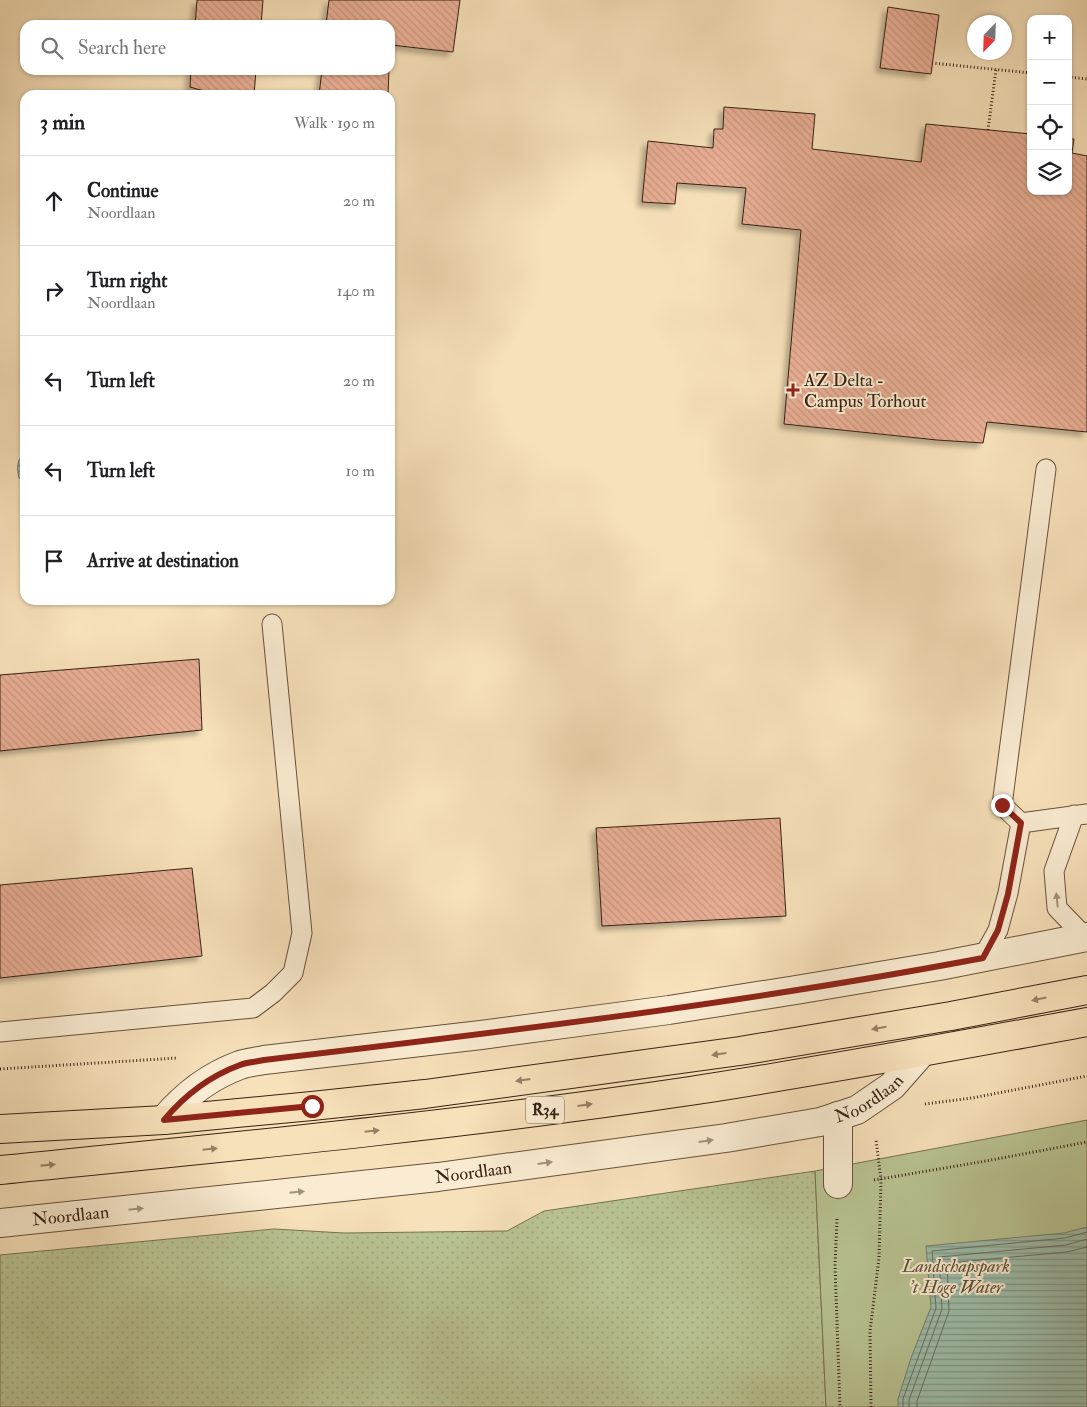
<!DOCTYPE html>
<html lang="en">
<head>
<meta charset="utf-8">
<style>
	body { margin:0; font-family:"IM FELL Double Pica",serif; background:#f6f6f6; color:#202124 }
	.controls { position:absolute; right:15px; top:15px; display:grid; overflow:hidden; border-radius:10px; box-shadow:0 1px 4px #0004 }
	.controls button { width:45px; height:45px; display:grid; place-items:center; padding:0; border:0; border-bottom:1px solid #e0e0e0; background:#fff; color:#202124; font:25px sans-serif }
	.compass { position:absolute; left:967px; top:15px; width:45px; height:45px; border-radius:50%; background:#fff; box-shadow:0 1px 4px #0004; rotate:203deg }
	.stop { position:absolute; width:15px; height:15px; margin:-11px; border:4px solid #8f2418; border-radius:50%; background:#fff }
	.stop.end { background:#8f2418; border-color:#fff; box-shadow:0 1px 5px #0008 }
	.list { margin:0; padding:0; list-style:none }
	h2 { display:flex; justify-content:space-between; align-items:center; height:65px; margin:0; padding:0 20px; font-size:21px }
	h2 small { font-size:16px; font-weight:400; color:#757577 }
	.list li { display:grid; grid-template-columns:32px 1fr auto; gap:15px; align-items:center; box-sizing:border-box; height:90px; padding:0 20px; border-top:1px solid #e0e0e0 }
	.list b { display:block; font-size:19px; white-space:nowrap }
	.list p { margin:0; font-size:16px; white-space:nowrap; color:#757577 }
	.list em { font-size:16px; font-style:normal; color:#757577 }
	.icon { flex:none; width:28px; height:28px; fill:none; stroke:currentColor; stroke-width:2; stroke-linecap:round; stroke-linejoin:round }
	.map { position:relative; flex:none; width:1087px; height:1407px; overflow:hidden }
	.search { position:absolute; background:#fff; box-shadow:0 1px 4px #0004; left:20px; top:20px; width:375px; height:55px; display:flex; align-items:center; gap:12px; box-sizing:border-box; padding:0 18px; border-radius:15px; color:#757577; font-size:19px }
	.panel { position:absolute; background:#fff; box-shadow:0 1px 4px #0004; left:20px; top:90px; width:375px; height:515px; border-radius:15px }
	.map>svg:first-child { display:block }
	.grass { fill:url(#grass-dots); stroke:#787252 }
	.park { fill:#b9c392; stroke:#787252 }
	.water { fill:url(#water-rules); stroke:#757f6f }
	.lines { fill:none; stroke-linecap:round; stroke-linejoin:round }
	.shore { stroke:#6a6f60; stroke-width:1 }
	.building { fill:url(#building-back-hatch); stroke:#372013; filter:url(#shadow) }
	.lane-casing { stroke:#67503d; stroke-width:21 }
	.street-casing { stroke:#67503d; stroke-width:30 }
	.primary-casing { stroke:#372013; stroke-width:30 }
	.path { stroke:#372013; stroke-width:3; stroke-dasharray:1 2.5; stroke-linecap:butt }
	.lane { stroke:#faecd2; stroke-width:19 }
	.street { stroke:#faecd2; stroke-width:28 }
	.primary { stroke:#f7e1ba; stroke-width:28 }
	.oneway { fill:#a2907c }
	.oneway2 { fill:#978066 }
	.route { stroke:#8f2418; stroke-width:6 }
	.poi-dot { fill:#8f2418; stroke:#faecd2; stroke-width:2 }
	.labels { text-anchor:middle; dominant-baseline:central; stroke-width:4; stroke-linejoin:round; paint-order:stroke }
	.shield { fill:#faecd2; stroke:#725d4c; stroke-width:1 }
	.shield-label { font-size:16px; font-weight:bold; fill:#372013 }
	.poi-label { font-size:18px; fill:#372013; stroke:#faecd2; text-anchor:start }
	.street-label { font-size:18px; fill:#372013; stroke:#faecd2 }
	.park-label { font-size:18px; font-style:italic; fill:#5e5139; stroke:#faecd2 }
</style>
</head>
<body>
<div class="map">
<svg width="1087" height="1407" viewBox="0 0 1087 1407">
	<defs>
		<pattern id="grass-dots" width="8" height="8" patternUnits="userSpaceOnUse" patternTransform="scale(1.25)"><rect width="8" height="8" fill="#b9c392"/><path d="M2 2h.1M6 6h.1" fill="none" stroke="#a0a77d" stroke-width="1.8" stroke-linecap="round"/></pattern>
		<pattern id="water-rules" width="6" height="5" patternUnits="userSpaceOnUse" patternTransform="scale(1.25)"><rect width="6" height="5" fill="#9ebeac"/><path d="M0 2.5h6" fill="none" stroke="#829a8b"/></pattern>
		<pattern id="building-back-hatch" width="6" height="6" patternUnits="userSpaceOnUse" patternTransform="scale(1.25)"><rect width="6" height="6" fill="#e8ae94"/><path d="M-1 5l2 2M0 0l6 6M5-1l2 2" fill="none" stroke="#c8957f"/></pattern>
		<filter id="shadow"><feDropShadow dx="-4.5" dy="4.5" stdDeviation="2.5" flood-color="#0004"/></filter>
	</defs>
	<rect width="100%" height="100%" fill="#f7e1ba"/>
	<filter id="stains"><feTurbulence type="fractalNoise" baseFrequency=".004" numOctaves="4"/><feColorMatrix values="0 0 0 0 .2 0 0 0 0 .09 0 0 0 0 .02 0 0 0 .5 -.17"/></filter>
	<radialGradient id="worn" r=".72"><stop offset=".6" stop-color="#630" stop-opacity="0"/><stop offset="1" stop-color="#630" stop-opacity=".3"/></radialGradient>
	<!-- grass -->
	<path class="grass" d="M815 1171 826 1407H0V1255L274 1229 344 1233 507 1231 544 1211Z"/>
	<!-- park -->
	<path class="park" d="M1087 1120V1407H826L815 1171Z"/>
	<!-- water -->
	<path class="water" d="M25 454V482L19 478C17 470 16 458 25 454Z
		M1087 1227V1407H898V1399L911 1358 931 1307 926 1246 1064 1233Z"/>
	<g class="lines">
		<!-- shore -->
		<path class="shore" d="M903 1407V1399L936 1308 932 1251 1065 1238 1087 1232
			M909 1407V1400L942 1309 939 1257 1066 1245 1087 1239
			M917 1407V1401L949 1311 947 1263 1067 1252 1087 1247"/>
	</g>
	<!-- building -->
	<path class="building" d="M197 0H263L261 25H195Z
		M329 0H460L453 52 391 45 390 61V25H326Z
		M888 7 939 15 931 74 880 68Z
		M191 70H256L254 95H203L204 91 190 87Z
		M322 70H389L388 95H319Z
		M724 107 815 114 812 149 921 162 926 124 1031 134V191H1068V139H1074L1072 153 1087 156V432L987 422 983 443 937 440 784 424 801 230 742 224 746 188 677 183 675 204 642 202 648 141 713 148 714 129H723Z
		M199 659 202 730 0 751V675Z
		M780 818 786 916 602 926 596 828Z
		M192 868 202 956 0 978V885Z"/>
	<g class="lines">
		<defs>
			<path id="lane" d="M1046 469 1002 805 1021 823 1087 814
				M1074 815 1054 871 1057 908 1085 937
				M983 957 998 930 1008 893 1021 823
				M0 1032 253 1008 273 993 293 973 302 933 272 624"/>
			<g id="street">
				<path d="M838 1116V1184"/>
				<path d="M164 1120C184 1096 210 1076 240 1065 247 1062 256 1062 264 1060L481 1035 669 1010 796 990 939 966 1087 937"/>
				<path id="s1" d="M0 1223 438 1177 726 1138 820 1122 857 1110 892 1086 922 1052"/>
			</g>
			<path id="primary" d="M0 1129 164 1120 312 1106 425 1094 740 1051 951 1016 1087 990
				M0 1170C230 1147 461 1125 690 1091 823 1071 955 1046 1087 1022"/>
		</defs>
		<!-- lane casing -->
		<use href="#lane" class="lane-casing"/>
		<!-- street casing -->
		<use href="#street" class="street-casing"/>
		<!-- primary casing -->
		<use href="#primary" class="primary-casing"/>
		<!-- path -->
		<path class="path" d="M932 63 1031 73
			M1068 77 1087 79
			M988 130 996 69
			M0 1069 177 1058
			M925 1104 972 1098 1087 1076
			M874 1180 986 1161 1087 1142
			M837 1219 835 1266 840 1407
			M871 1407 870 1331 879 1258 881 1180 876 1140"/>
		<!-- lane -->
		<use href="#lane" class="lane"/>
		<!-- street -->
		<use href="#street" class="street"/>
		<!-- primary -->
		<use href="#primary" class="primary"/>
	</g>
	<!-- one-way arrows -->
	<defs><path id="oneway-solid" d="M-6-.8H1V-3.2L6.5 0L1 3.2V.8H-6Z" transform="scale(1.25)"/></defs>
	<g class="oneway">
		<use href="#oneway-solid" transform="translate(1057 900) rotate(-96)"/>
		<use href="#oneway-solid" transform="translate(706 1141) rotate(-8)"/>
		<use href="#oneway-solid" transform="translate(545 1163) rotate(-8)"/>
		<use href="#oneway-solid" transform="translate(297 1192) rotate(-6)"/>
		<use href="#oneway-solid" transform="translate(136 1209) rotate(-6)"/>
	</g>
	<g class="oneway2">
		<use href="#oneway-solid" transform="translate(1039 999) rotate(168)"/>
		<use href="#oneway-solid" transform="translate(879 1028) rotate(170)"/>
		<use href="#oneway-solid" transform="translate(719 1054) rotate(172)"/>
		<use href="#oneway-solid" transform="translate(523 1080) rotate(172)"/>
		<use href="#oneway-solid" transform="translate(585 1105) rotate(-8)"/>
		<use href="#oneway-solid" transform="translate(372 1131) rotate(-6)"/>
		<use href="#oneway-solid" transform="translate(210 1149) rotate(-6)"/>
		<use href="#oneway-solid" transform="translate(48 1165) rotate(-6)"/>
	</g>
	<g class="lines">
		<!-- route -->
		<path class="route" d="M312 1106 164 1120C184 1096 210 1076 240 1065 247 1062 256 1062 264 1060 504 1032 745 1003 983 958L998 930 1008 894 1021 823 1002 805"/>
	</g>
	<!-- markers -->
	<path class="poi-dot" d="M790.5 382.5h5v5h5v5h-5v5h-5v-5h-5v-5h5z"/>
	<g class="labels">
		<!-- shield labels -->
		<rect class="shield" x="526" y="1096.5" width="38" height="27" rx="4"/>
		<g class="shield-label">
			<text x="545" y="1110">R34</text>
		</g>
		<!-- poi labels -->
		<g class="poi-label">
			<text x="804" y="380">AZ Delta -<tspan x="804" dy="21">Campus Torhout</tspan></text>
		</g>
		<!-- street labels -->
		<g class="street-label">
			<text stroke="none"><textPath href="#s1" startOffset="881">Noordlaan</textPath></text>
			<text stroke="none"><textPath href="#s1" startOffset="476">Noordlaan</textPath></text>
			<text stroke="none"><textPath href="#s1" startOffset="71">Noordlaan</textPath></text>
		</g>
		<!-- park labels -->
		<g class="park-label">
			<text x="956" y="1266">Landschapspark<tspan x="956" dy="21">'t Hoge Water</tspan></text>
		</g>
	</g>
	<rect width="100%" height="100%" filter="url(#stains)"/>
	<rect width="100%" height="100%" fill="url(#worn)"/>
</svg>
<div class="controls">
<button>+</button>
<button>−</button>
<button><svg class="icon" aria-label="locate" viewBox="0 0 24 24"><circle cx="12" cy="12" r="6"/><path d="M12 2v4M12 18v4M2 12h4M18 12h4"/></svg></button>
<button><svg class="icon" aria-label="layers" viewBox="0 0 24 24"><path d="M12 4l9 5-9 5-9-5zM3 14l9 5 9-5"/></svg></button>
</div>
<svg class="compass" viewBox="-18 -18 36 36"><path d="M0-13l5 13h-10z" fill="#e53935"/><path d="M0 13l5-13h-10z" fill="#757577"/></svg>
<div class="stop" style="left:312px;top:1106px"></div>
<div class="stop end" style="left:1002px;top:805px"></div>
<div class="search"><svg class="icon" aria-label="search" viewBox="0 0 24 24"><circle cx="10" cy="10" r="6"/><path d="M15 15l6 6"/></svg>Search here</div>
<section class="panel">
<h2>3 min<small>Walk · 190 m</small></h2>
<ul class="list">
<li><svg class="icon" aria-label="ahead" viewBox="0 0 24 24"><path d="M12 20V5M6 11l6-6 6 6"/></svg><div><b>Continue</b><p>Noordlaan</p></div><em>20 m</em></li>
<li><svg class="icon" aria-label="right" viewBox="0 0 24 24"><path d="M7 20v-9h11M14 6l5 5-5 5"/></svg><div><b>Turn right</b><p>Noordlaan</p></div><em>140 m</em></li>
<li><svg class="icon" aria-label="left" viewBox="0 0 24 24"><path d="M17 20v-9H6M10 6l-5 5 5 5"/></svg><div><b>Turn left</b></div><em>20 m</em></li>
<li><svg class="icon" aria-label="left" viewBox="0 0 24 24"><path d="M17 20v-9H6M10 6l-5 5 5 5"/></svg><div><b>Turn left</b></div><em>10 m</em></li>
<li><svg class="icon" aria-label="arrive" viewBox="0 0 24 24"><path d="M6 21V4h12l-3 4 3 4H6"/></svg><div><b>Arrive at destination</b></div></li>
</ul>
</section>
</div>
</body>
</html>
